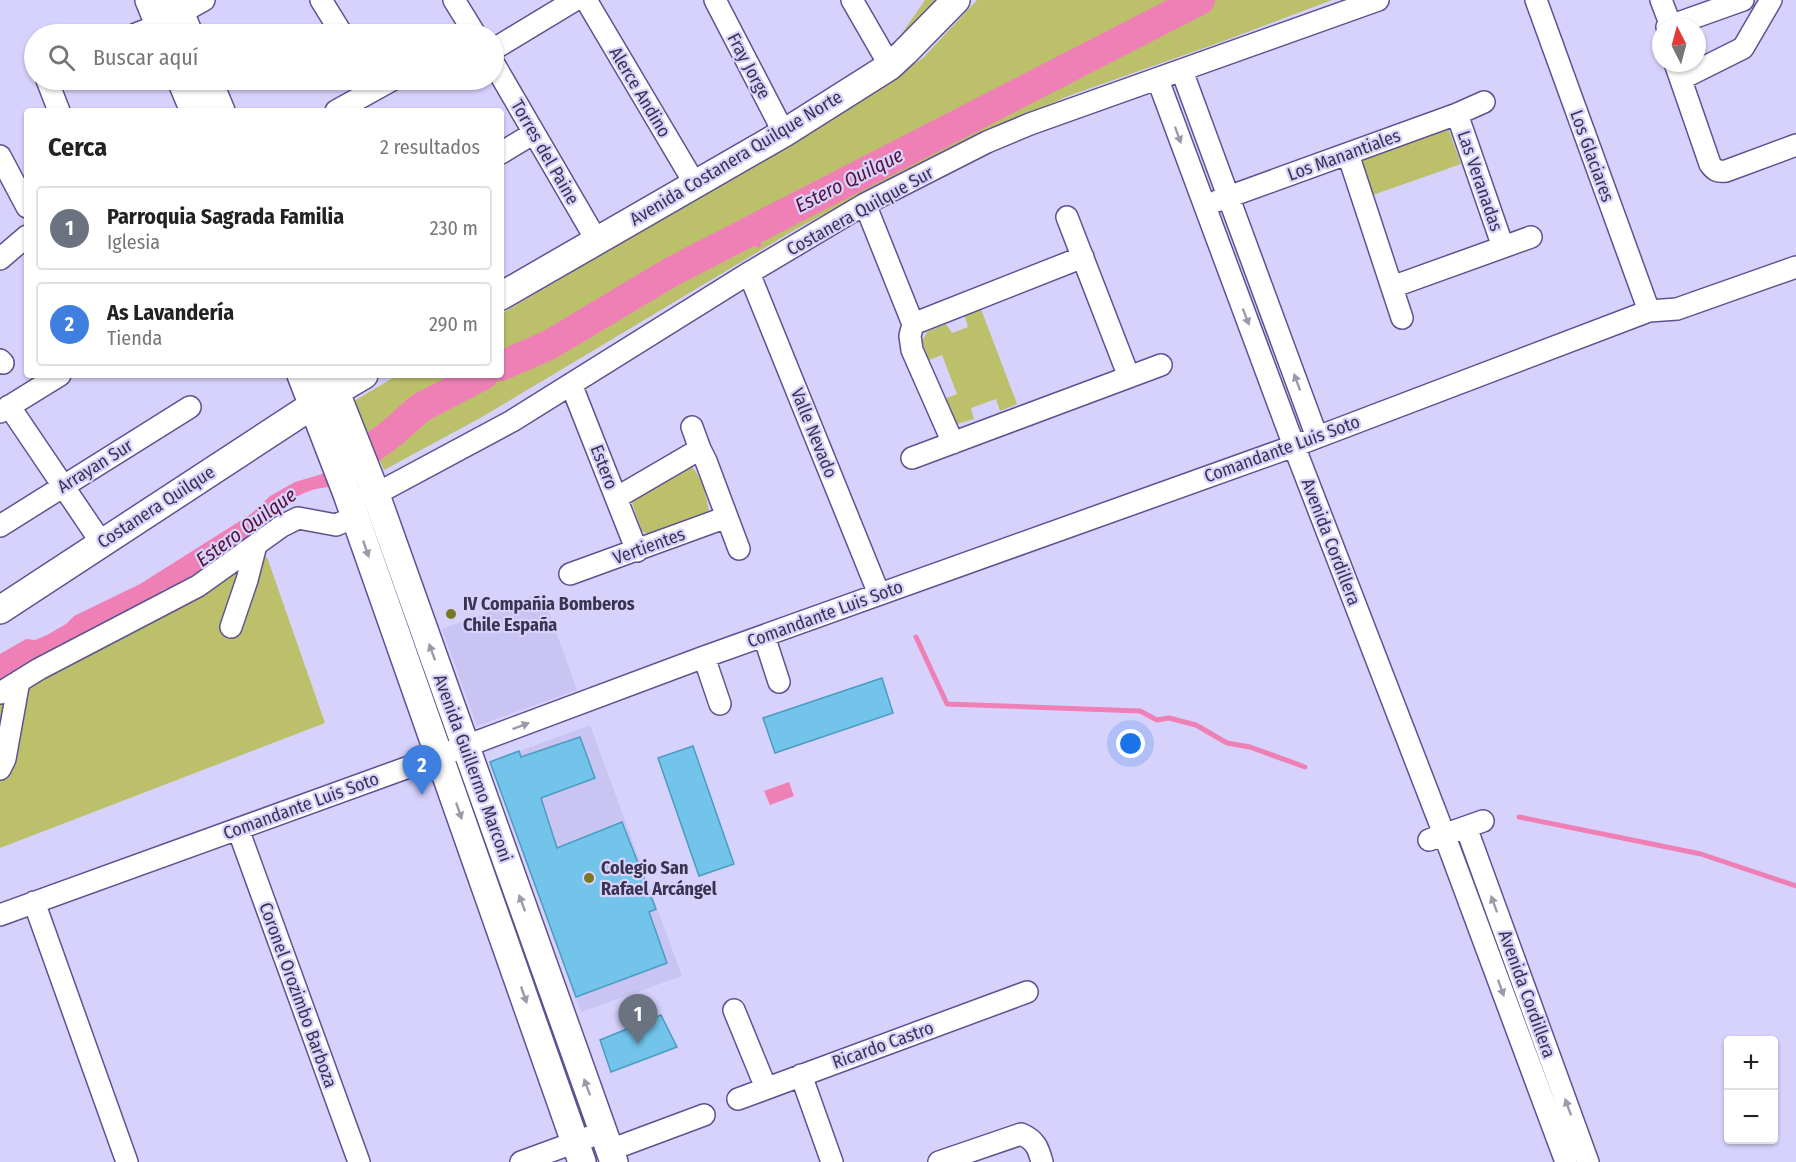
<!DOCTYPE html>
<html lang="es">
<head>
<meta charset="utf-8">
<style>
	body { margin:0; font-family:"Fira Sans Condensed",sans-serif; background:#f6f6f6; color:#222 }
	.controls { position:absolute; right:18px; bottom:18px; display:grid; overflow:hidden; border-radius:6px; box-shadow:0 2px 4px #0004 }
	.controls button { width:54px; height:54px; display:grid; place-items:center; padding:0; border:0; border-bottom:2px solid #e0e0e0; background:#fff; color:#222; font:30px sans-serif }
	.compass { position:absolute; left:1652px; top:18px; width:54px; height:54px; border-radius:50%; background:#fff; box-shadow:0 2px 4px #0004; rotate:354deg }
	.you { position:absolute; left:1131px; top:744px; width:21px; height:21px; margin:-15px; border:4px solid #fff; border-radius:50%; background:#1a73e8; box-shadow:0 0 0 9px #1a73e833 }
	.badge { display:grid; place-items:center; width:39px; height:39px; border-radius:50%; background:#777921; color:#fff; font-size:20px; font-weight:700 }
	.pin { position:absolute; translate:-50% -50px; filter:drop-shadow(0 2px 3px #0008) }
	.pin::after { content:''; position:absolute; top:32px; width:21px; height:18px; background:inherit; clip-path:polygon(0 0,100% 0,50% 100%) }
	.list { margin:0; padding:0; list-style:none }
	h2 { display:flex; justify-content:space-between; align-items:center; height:78px; margin:0; padding:0 24px; font-size:26px }
	h2 small { font-size:20px; font-weight:400; color:#767676 }
	.list li { display:grid; grid-template-columns:39px 1fr auto; gap:18px; align-items:center; box-sizing:border-box; height:84px; margin:0 12px 12px; padding:0 12px; border:2px solid #e0e0e0; border-radius:6px }
	.list b { display:block; font-size:22px; white-space:nowrap }
	.list p { margin:0; font-size:20px; white-space:nowrap; color:#767676 }
	.list em { font-size:20px; font-style:normal; color:#767676 }
	.icon { flex:none; width:33px; height:33px; fill:none; stroke:currentColor; stroke-width:2; stroke-linecap:round; stroke-linejoin:round }
	.map { position:relative; flex:none; width:1796px; height:1162px; overflow:hidden }
	.search { position:absolute; background:#fff; box-shadow:0 2px 4px #0004; left:24px; top:24px; width:480px; height:66px; display:flex; align-items:center; gap:15px; box-sizing:border-box; padding:0 21px; border-radius:33px; color:#767676; font-size:22px }
	.panel { position:absolute; background:#fff; box-shadow:0 2px 4px #0004; left:24px; top:108px; width:480px; height:270px; border-radius:6px }
	.map>svg:first-child { display:block }
	.built { fill:#cac4f2 }
	.green { fill:#bdc06a }
	.water { fill:#ee80b6 }
	.lines { fill:none; stroke-linecap:round; stroke-linejoin:round }
	.stream { stroke:#ee80b6; stroke-width:5 }
	.river { stroke:#ee80b6; stroke-width:30 }
	.building { fill:#73c4eb; stroke:#4a9cc2; stroke-width:1.5 }
	.minor-casing { stroke:#5e5290; stroke-width:24 }
	.major-casing { stroke:#5e5290; stroke-width:30 }
	.minor { stroke:#fff; stroke-width:21 }
	.major { stroke:#fff; stroke-width:27 }
	.oneway { fill:#9c9aa8 }
	.poi-dot { fill:#777921; stroke:#d7d2fc; stroke-width:2 }
	.labels { text-anchor:middle; dominant-baseline:central; stroke-width:4.5; stroke-linejoin:round; paint-order:stroke }
	.street-label { font-size:18px; fill:#393450; stroke:#d7d2fc }
	.poi-label { font-size:18px; font-weight:bold; fill:#393450; stroke:#d7d2fc; text-anchor:start }
	.water-label { font-size:20px; font-style:italic; fill:#551238; stroke:#d7d2fc }
</style>
</head>
<body>
<div class="map">
<svg width="1796" height="1162" viewBox="0 0 1796 1162">
	<rect width="100%" height="100%" fill="#d7d2fc"/>
	<!-- built -->
	<path class="built" d="M542 593 577 690 477 726 442 629Z
		M590 725 682 976 581 1012 490 762Z"/>
	<!-- green -->
	<path class="green" d="M925 0H941L892 48Z
		M977 0H1332L1221 42 1071 95 951 147 798 228 482 417 384 470 354 401 398 375H501V314L851 107 923 58Z
		M1447 125 1461 164 1370 196 1356 156Z
		M981 309 1017 404 1000 411 996 399 971 408 974 419 957 424 946 398 957 394 942 355 929 360 922 341 927 332 946 324 952 333 968 327 964 314Z
		M689 464C701 474 708 498 709 514L649 535 642 531 632 503 637 495Z
		M267 557 325 723 0 848V702L219 578Z
		M464 762 590 1117 580 1121 455 765Z"/>
	<!-- water -->
	<path class="water" d="M331 464 338 488C315 484 287 498 275 518L277 523 188 586H175L163 590 152 602 131 609 43 656 36 658 0 681V654L26 639 35 640 47 635 66 624 74 616 140 584 251 514 270 496 295 482 322 474Z
		M789 782 794 796 770 805 764 791Z"/>
	<g class="lines">
		<!-- stream -->
		<path class="stream" d="M741 236 759 245
			M916 637 947 704 1140 711 1157 720 1169 718 1196 725 1227 743 1250 747 1305 767
			M1519 817 1701 854 1796 886"/>
		<!-- river -->
		<path class="river" d="M501 366 549 345 671 272 1200 0
			M339 472 392 433 420 408 483 375"/>
	</g>
	<!-- building -->
	<path class="building" d="M882 678 893 713 775 753 763 718Z
		M580 737 595 778 541 798 557 848 622 822 656 909 649 912 667 963 576 997 490 762 519 751 521 757Z
		M693 746 734 864 699 876 658 758Z
		M661 1015 677 1047 611 1072 600 1040Z"/>
	<g class="lines">
		<defs>
			<path id="minor" d="M321 0 342 34
				M454 0 475 34
				M586 0 695 184
				M715 0 784 133
				M852 0 890 66
				M1536 0 1649 311
				M1661 0 1671 26
				M1667 27 1743 0
				M136 34 159 25 204 0
				M494 49 575 0
				M1675 63 1710 164C1715 171 1718 172 1726 171L1796 145
				M494 64 597 241
				M1182 71 1317 437
				M1681 79 1743 48 1771 0
				M47 80 59 111
				M1158 80 1294 446 1444 834 1566 1162
				M336 111 392 80
				M1457 114 1503 247
				M501 153 534 133
				M1348 154 1402 318
				M0 156 27 207
				M1217 201 1457 114 1484 102
				M865 204 913 324 1083 257
				M1067 217 1129 377
				M0 259 27 236
				M749 273 879 594
				M1392 287 1531 237
				M913 324 910 336 912 350 953 443
				M0 360 3 363
				M571 384 637 551
				M9 406 101 542
				M0 412 60 375
				M692 427 700 449
				M912 458 1161 365
				M376 494 512 421 749 273 865 204 987 142 1030 124 1378 0
				M616 498 700 449 706 461 739 549
				M0 526 190 407
				M570 574 727 517
				M231 627 247 580 256 545
				M764 636 779 682
				M704 657 720 704
				M0 693 39 669 198 586 282 526 298 518 336 525 355 517
				M0 769 5 759 19 681
				M1466 827 1588 1162
				M238 829 359 1162
				M1429 840 1483 821
				M34 902 127 1162
				M0 915 431 759 704 657 1294 446 1649 311 1677 309 1796 267
				M734 1010 766 1088
				M801 1075 832 1162
				M738 1099 1027 992
				M610 1150 704 1115
				M521 1162 603 1132
				M939 1162 1021 1134C1035 1140 1038 1147 1042 1162"/>
			<path id="major" d="M149 0 163 34
				M175 0 189 34
				M181 80 194 111
				M208 80 221 111
				M501 296 784 133 890 66 905 52 956 0
				M301 375 347 494 582 1162
				M329 375 371 481 614 1162
				M0 610 313 405 364 375"/>
		</defs>
		<!-- minor casing -->
		<use href="#minor" class="minor-casing"/>
		<!-- major casing -->
		<use href="#major" class="major-casing"/>
		<!-- minor -->
		<use href="#minor" class="minor"/>
		<!-- major -->
		<use href="#major" class="major"/>
	</g>
	<!-- one-way arrows -->
	<defs><path id="oneway-solid" d="M-6-.8H1V-3.2L6.5 0L1 3.2V.8H-6Z" transform="scale(1.5)"/></defs>
	<g class="oneway">
		<use href="#oneway-solid" transform="translate(1178 135) rotate(70)"/>
		<use href="#oneway-solid" transform="translate(1246 317) rotate(69)"/>
		<use href="#oneway-solid" transform="translate(1297 382) rotate(-110)"/>
		<use href="#oneway-solid" transform="translate(366 549) rotate(71)"/>
		<use href="#oneway-solid" transform="translate(432 652) rotate(-110)"/>
		<use href="#oneway-solid" transform="translate(521 726) rotate(-21)"/>
		<use href="#oneway-solid" transform="translate(459 811) rotate(71)"/>
		<use href="#oneway-solid" transform="translate(522 903) rotate(-110)"/>
		<use href="#oneway-solid" transform="translate(1494 904) rotate(-110)"/>
		<use href="#oneway-solid" transform="translate(1501 988) rotate(70)"/>
		<use href="#oneway-solid" transform="translate(524 995) rotate(71)"/>
		<use href="#oneway-solid" transform="translate(587 1087) rotate(-110)"/>
		<use href="#oneway-solid" transform="translate(1568 1107) rotate(-110)"/>
	</g>
	<!-- markers -->
	<g class="poi-dot">
		<circle cx="451" cy="614" r="6"/>
		<circle cx="589" cy="878" r="6"/>
	</g>
	<g class="labels">
		<!-- street labels -->
		<g class="street-label">
			<text transform="translate(749 66) rotate(62)">Fray Jorge</text>
			<text transform="translate(640 92) rotate(59)">Alerce Andino</text>
			<text transform="translate(545 152) rotate(60)">Torres del Paine</text>
			<text transform="translate(1344 155) rotate(-20)">Los Manantiales</text>
			<text transform="translate(1592 156) rotate(70)">Los Glaciares</text>
			<text transform="translate(736 158) rotate(-31)">Avenida Costanera Quilque Norte</text>
			<text transform="translate(1480 181) rotate(71)">Las Veranadas</text>
			<text transform="translate(860 211) rotate(-29)">Costanera Quilque Sur</text>
			<text transform="translate(814 433) rotate(68)">Valle Nevado</text>
			<text transform="translate(1282 449) rotate(-20)">Comandante Luis Soto</text>
			<text transform="translate(95 466) rotate(-32)">Arrayan Sur</text>
			<text transform="translate(604 467) rotate(69)">Estero</text>
			<text transform="translate(156 507) rotate(-33)">Costanera Quilque</text>
			<text transform="translate(1331 542) rotate(69)">Avenida Cordillera</text>
			<text transform="translate(649 546) rotate(-20)">Vertientes</text>
			<text transform="translate(825 614) rotate(-20)">Comandante Luis Soto</text>
			<text transform="translate(473 768) rotate(70)">Avenida Guillermo Marconi</text>
			<text transform="translate(301 806) rotate(-20)">Comandante Luis Soto</text>
			<text transform="translate(1527 994) rotate(70)">Avenida Cordillera</text>
			<text transform="translate(298 995) rotate(70)">Coronel Orozimbo Barboza</text>
			<text transform="translate(883 1045) rotate(-20)">Ricardo Castro</text>
		</g>
		<!-- poi labels -->
		<g class="poi-label">
			<text x="463" y="604">IV Compañia Bomberos<tspan x="463" dy="21">Chile España</tspan></text>
			<text x="601" y="868">Colegio San<tspan x="601" dy="21">Rafael Arcángel</tspan></text>
		</g>
		<!-- water labels -->
		<g class="water-label">
			<text transform="translate(849 180) rotate(-27)">Estero Quilque</text>
			<text transform="translate(246 527) rotate(-36)">Estero Quilque</text>
		</g>
	</g>
</svg>
<div class="controls">
<button>+</button>
<button>−</button>
</div>
<svg class="compass" viewBox="-18 -18 36 36"><path d="M0-13l5 13h-10z" fill="#e53935"/><path d="M0 13l5-13h-10z" fill="#767676"/></svg>
<div class="you"></div>
<div class="pin badge" style="left:638px;top:1044px;background:#6b7280">1</div>
<div class="pin badge" style="left:422px;top:795px;background:#3f7fe0">2</div>
<div class="search"><svg class="icon" aria-label="search" viewBox="0 0 24 24"><circle cx="10" cy="10" r="6"/><path d="M15 15l6 6"/></svg>Buscar aquí</div>
<section class="panel">
<h2>Cerca<small>2 resultados</small></h2>
<ul class="list">
<li><span class="badge" style="background:#6b7280">1</span><div><b>Parroquia Sagrada Familia</b><p>Iglesia</p></div><em>230 m</em></li>
<li><span class="badge" style="background:#3f7fe0">2</span><div><b>As Lavandería</b><p>Tienda</p></div><em>290 m</em></li>
</ul>
</section>
</div>
</body>
</html>
